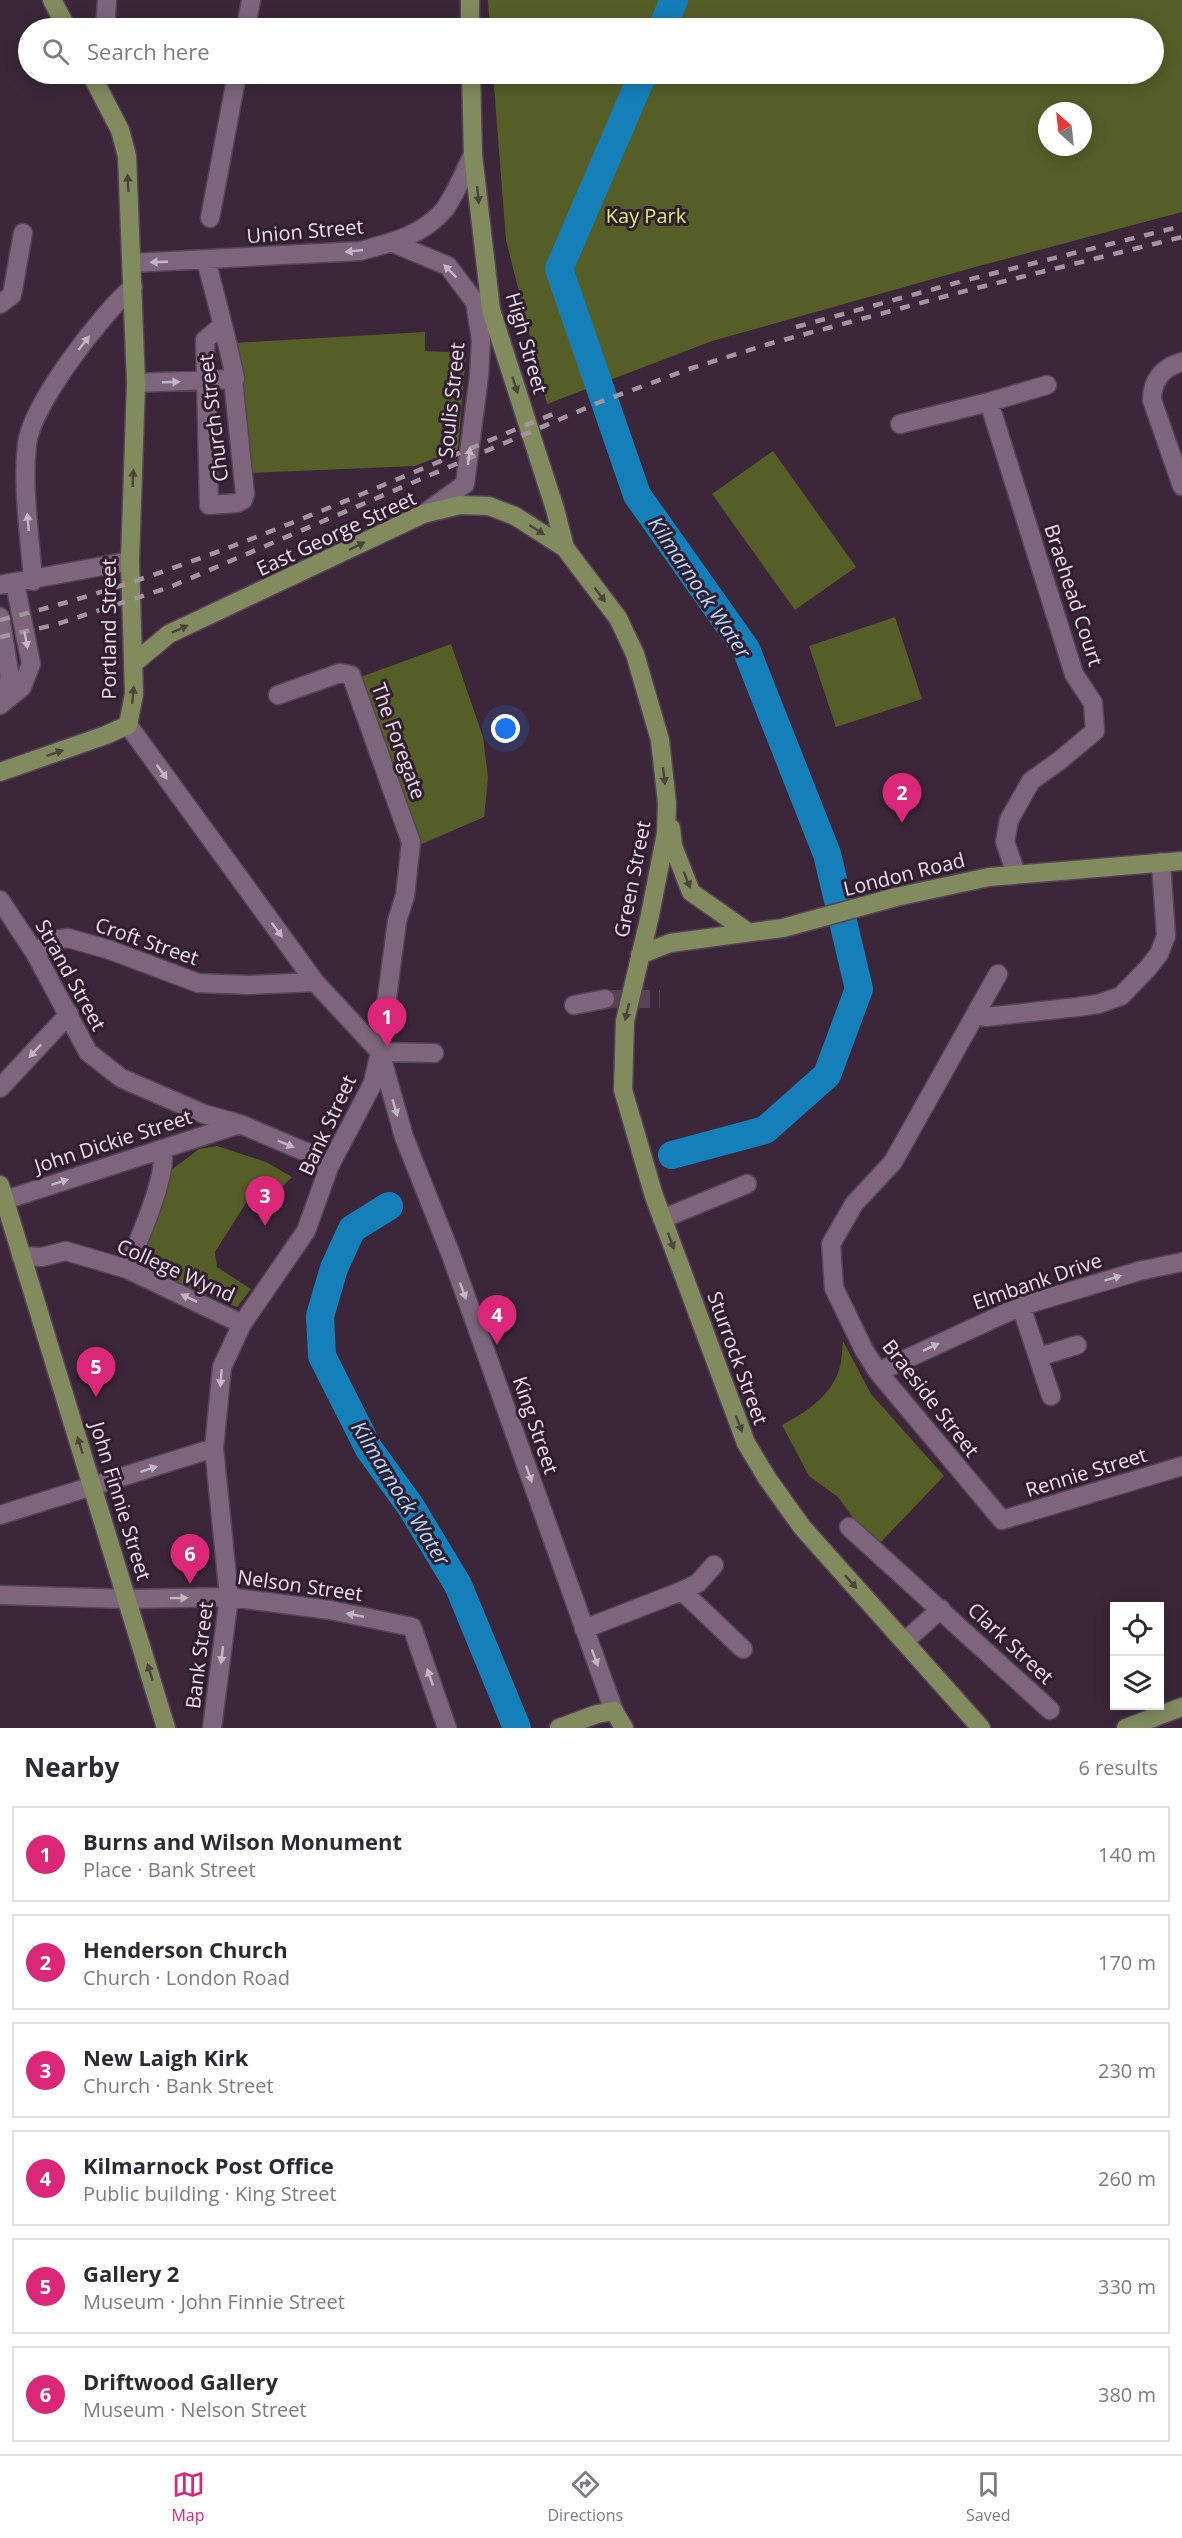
<!DOCTYPE html>
<html lang="en">
<head>
<meta charset="utf-8">
<style>
	body { margin:0; font-family:"Open Sans",sans-serif; background:#f2f2f3; color:#2b2b33 }
	.controls { position:absolute; right:18px; bottom:18px; display:grid; overflow:hidden; border-radius:0px; box-shadow:0 3px 15px #0003 }
	.controls button { width:54px; height:54px; display:grid; place-items:center; padding:0; border:0; border-bottom:2px solid #e1e1e2; background:#fff; color:#2b2b33; font:30px sans-serif }
	.compass { position:absolute; left:1038px; top:102px; width:54px; height:54px; border-radius:50%; background:#fff; box-shadow:0 3px 15px #0003; rotate:333deg }
	.you { position:absolute; left:506px; top:729px; width:21px; height:21px; margin:-15px; border:4px solid #fff; border-radius:50%; background:#1a73e8; box-shadow:0 0 0 9px #1a73e833 }
	.badge { display:grid; place-items:center; width:39px; height:39px; border-radius:50%; background:#db2777; color:#fff; font-size:20px; font-weight:700 }
	.pin { position:absolute; translate:-50% -50px; filter:drop-shadow(0 2px 3px #0008) }
	.pin::after { content:''; position:absolute; top:32px; width:21px; height:18px; background:inherit; clip-path:polygon(0 0,100% 0,50% 100%) }
	.list { margin:0; padding:0; list-style:none }
	h2 { display:flex; justify-content:space-between; align-items:center; height:78px; margin:0; padding:0 24px; font-size:26px }
	h2 small { font-size:20px; font-weight:400; color:#7c7c81 }
	.list li { display:grid; grid-template-columns:39px 1fr auto; gap:18px; align-items:center; box-sizing:border-box; height:96px; margin:0 12px 12px; padding:0 12px; border:2px solid #e1e1e2; border-radius:0px }
	.list b { display:block; font-size:22px; white-space:nowrap }
	.list p { margin:0; font-size:20px; white-space:nowrap; color:#7c7c81 }
	.list em { font-size:20px; font-style:normal; color:#7c7c81 }
	.icon { flex:none; width:33px; height:33px; fill:none; stroke:currentColor; stroke-width:2; stroke-linecap:round; stroke-linejoin:round }
	.map { position:relative; flex:none; width:1182px; height:1728px; overflow:hidden }
	.search { position:absolute; background:#fff; box-shadow:0 3px 15px #0003; left:18px; right:18px; top:18px; height:66px; display:flex; align-items:center; gap:15px; box-sizing:border-box; padding:0 21px; border-radius:33px; color:#7c7c81; font-size:22px }
	.sheet { height:726px; background:#fff }
	nav { display:flex; justify-content:space-around; align-items:center; box-sizing:border-box; height:84px; border-top:2px solid #e1e1e2; background:#fff; font-size:16px; color:#7c7c81 }
	nav a { display:grid; justify-items:center; gap:3px }
	nav .on { color:#db2777 }
	.map>svg:first-child { display:block }
	.green { fill:#565e28; fill-rule:evenodd }
	.lines { fill:none; stroke-linecap:round; stroke-linejoin:round }
	.river { stroke:#157fba; stroke-width:28 }
	.minor-tunnel { stroke:#564354; stroke-width:18; stroke-dasharray:18 9; stroke-linecap:butt }
	.minor-casing { stroke:#564555; stroke-width:21 }
	.major-casing { stroke:#564555; stroke-width:21 }
	.minor { stroke:#7d667b; stroke-width:18 }
	.major { stroke:#818b5e; stroke-width:18 }
	.rail { stroke:#a393a1; stroke-width:4.5; stroke-dasharray:10 10; stroke-linecap:butt }
	.oneway { fill:#4c443f }
	.oneway2 { fill:#c5b5c4 }
	.labels { text-anchor:middle; dominant-baseline:central; stroke-width:6; stroke-linejoin:round; paint-order:stroke }
	.park-label { font-size:20px; fill:#ddf06e; stroke:#301d2f }
	.street-label { font-size:20px; fill:#ecdfeb; stroke:#301d2f }
	.water-label { font-size:21px; font-style:italic; fill:#aed9f8; stroke:#301d2f }
</style>
</head>
<body>
<div class="map">
<svg width="1182" height="1728" viewBox="0 0 1182 1728">
	<rect width="100%" height="100%" fill="#3b2739"/>
	<!-- green -->
	<path class="green" d="M488 0H1182V212L979 266 712 341 547 404 506 240 493 74H1154V28H490ZM1047 111H1083V147H1047Z
		M425 332V351L466 353 458 449 415 466 247 473 234 343Z
		M773 451 856 567 795 610 712 494Z
		M895 617 922 699 836 727 809 646Z
		M451 644 483 737 488 778 484 817 417 846 358 678Z
		M217 1146 266 1162 292 1177 282 1187 272 1191 258 1184 215 1252 217 1267 251 1289 237 1307 159 1275 137 1248 170 1171 199 1149Z
		M843 1341 871 1394 944 1476 881 1542 857 1523 838 1497 809 1476 782 1425C806 1412 830 1397 839 1370 842 1361 842 1350 843 1341Z"/>
	<g class="lines">
		<!-- river -->
		<path class="river" d="M662 28 674 0
			M643 74 559 269 637 495 746 649 827 854 859 989 827 1075 765 1130 672 1155
			M389 1206 352 1229 334 1268 320 1316 322 1356 369 1449 411 1507 458 1585 517 1728"/>
		<!-- minor-tunnel -->
		<path class="minor-tunnel" d="M605 999H660"/>
		<defs>
			<path id="minor" d="M105 28 107 0
				M246 28 251 0
				M210 218 237 74
				M393 243 448 266 475 302 481 340 479 376 465 484 425 513
				M206 260C216 299 227 338 235 378L233 379 245 494 243 500 237 503 209 505 205 340 223 325
				M132 263 360 251C391 243 423 235 444 210 456 194 464 172 473 155
				M0 304 12 295 23 233
				M1182 362C1163 367 1152 380 1152 400L1182 486
				M136 383 233 379
				M989 402 1074 674 1093 703 1095 731 1059 761 1031 781 1009 820 1005 842 1016 873
				M900 424 989 402 1047 385
				M33 581C30 536 22 489 27 444 32 404 102 313 133 287
				M0 585 130 561
				M0 617 10 678 0 702
				M0 705 22 687 31 664 15 583
				M128 725 315 982 380 1052 404 1137 451 1255 614 1711
				M0 900 35 953 88 1052 121 1078 204 1114 240 1124 306 1152 329 1167
				M35 953 53 940 68 938 110 950 198 983 249 985 315 982
				M998 974 893 1162 854 1204 831 1244 834 1288 864 1350 878 1372 1002 1520 1182 1466
				M574 1005 605 999
				M976 1015 986 1017 1077 1007 1098 1004 1121 996 1148 968 1159 954 1166 936 1161 862
				M380 1052 434 1053
				M0 1088 69 1014
				M0 1199 5 1200 240 1124
				M662 1219 747 1184
				M21 1256 42 1257 66 1251 127 1269 242 1324
				M127 1269C137 1243 169 1174 162 1149
				M1021 1306 1051 1396
				M1039 1357 1077 1345
				M878 1372 1021 1306 1139 1271 1182 1262
				M0 1515 214 1448
				M849 1527 1050 1710
				M682 1591 743 1649
				M0 1595 128 1599 229 1597 330 1610 412 1627 447 1728
				M584 1629 682 1591 698 1583 714 1565
				M905 1641 941 1609
				M212 1728 229 1597 214 1448 222 1367 242 1324 306 1231 329 1167 373 1083 380 1052 397 921 405 896 411 842 351 675 340 673 278 695"/>
			<path id="major" d="M52 0 67 28
				M470 28V0
				M471 74 473 155 491 310 555 509 565 548
				M133 664 169 634 423 514 460 505 489 506 515 516 565 548 618 618 635 654 660 740 667 803 666 833 650 915 625 1021 623 1090 654 1196 746 1443 767 1478 802 1527 981 1728
				M0 772 106 735 128 725 134 694 130 561 136 383 127 156 120 130 91 74
				M671 828 673 846 691 892 748 932
				M640 955 670 943 783 928 896 897 989 877 1182 861
				M0 1185 166 1728
				M559 1728 597 1714 614 1711 624 1728
				M1126 1728 1182 1707"/>
		</defs>
		<!-- minor casing -->
		<use href="#minor" class="minor-casing"/>
		<!-- major casing -->
		<use href="#major" class="major-casing"/>
		<!-- minor -->
		<use href="#minor" class="minor"/>
		<!-- major -->
		<use href="#major" class="major"/>
		<!-- rail -->
		<path class="rail" d="M796 327 963 281 1182 226
			M0 620C191 574 372 488 553 414
			M0 637 54 625 170 587 600 402 689 369 772 343 965 291 1182 237"/>
	</g>
	<!-- one-way arrows -->
	<defs><path id="oneway-solid" d="M-6-.8H1V-3.2L6.5 0L1 3.2V.8H-6Z" transform="scale(1.5)"/></defs>
	<g class="oneway">
		<use href="#oneway-solid" transform="translate(128 183) rotate(-93)"/>
		<use href="#oneway-solid" transform="translate(478 195) rotate(84)"/>
		<use href="#oneway-solid" transform="translate(515 385) rotate(72)"/>
		<use href="#oneway-solid" transform="translate(133 478) rotate(-88)"/>
		<use href="#oneway-solid" transform="translate(537 530) rotate(33)"/>
		<use href="#oneway-solid" transform="translate(357 546) rotate(-26)"/>
		<use href="#oneway-solid" transform="translate(600 595) rotate(53)"/>
		<use href="#oneway-solid" transform="translate(180 629) rotate(-24)"/>
		<use href="#oneway-solid" transform="translate(133 695) rotate(-85)"/>
		<use href="#oneway-solid" transform="translate(55 753) rotate(-19)"/>
		<use href="#oneway-solid" transform="translate(664 776) rotate(83)"/>
		<use href="#oneway-solid" transform="translate(687 880) rotate(68)"/>
		<use href="#oneway-solid" transform="translate(627 1012) rotate(103)"/>
		<use href="#oneway-solid" transform="translate(671 1241) rotate(70)"/>
		<use href="#oneway-solid" transform="translate(739 1424) rotate(69)"/>
		<use href="#oneway-solid" transform="translate(80 1445) rotate(-107)"/>
		<use href="#oneway-solid" transform="translate(851 1582) rotate(48)"/>
		<use href="#oneway-solid" transform="translate(150 1672) rotate(-107)"/>
	</g>
	<g class="oneway2">
		<use href="#oneway-solid" transform="translate(354 251) rotate(174)"/>
		<use href="#oneway-solid" transform="translate(159 262) rotate(178)"/>
		<use href="#oneway-solid" transform="translate(450 271) rotate(-135)"/>
		<use href="#oneway-solid" transform="translate(84 343) rotate(-52)"/>
		<use href="#oneway-solid" transform="translate(171 382) rotate(-2)"/>
		<use href="#oneway-solid" transform="translate(469 456) rotate(-83)"/>
		<use href="#oneway-solid" transform="translate(28 522) rotate(-95)"/>
		<use href="#oneway-solid" transform="translate(26 640) rotate(79)"/>
		<use href="#oneway-solid" transform="translate(162 772) rotate(54)"/>
		<use href="#oneway-solid" transform="translate(277 930) rotate(54)"/>
		<use href="#oneway-solid" transform="translate(35 1051) rotate(133)"/>
		<use href="#oneway-solid" transform="translate(395 1108) rotate(74)"/>
		<use href="#oneway-solid" transform="translate(286 1144) rotate(23)"/>
		<use href="#oneway-solid" transform="translate(60 1182) rotate(-18)"/>
		<use href="#oneway-solid" transform="translate(1113 1278) rotate(-17)"/>
		<use href="#oneway-solid" transform="translate(463 1291) rotate(70)"/>
		<use href="#oneway-solid" transform="translate(189 1298) rotate(-154)"/>
		<use href="#oneway-solid" transform="translate(931 1347) rotate(-25)"/>
		<use href="#oneway-solid" transform="translate(221 1378) rotate(95)"/>
		<use href="#oneway-solid" transform="translate(149 1469) rotate(-18)"/>
		<use href="#oneway-solid" transform="translate(529 1474) rotate(71)"/>
		<use href="#oneway-solid" transform="translate(179 1598) rotate(-1)"/>
		<use href="#oneway-solid" transform="translate(355 1615) rotate(-169)"/>
		<use href="#oneway-solid" transform="translate(222 1655) rotate(97)"/>
		<use href="#oneway-solid" transform="translate(595 1658) rotate(70)"/>
		<use href="#oneway-solid" transform="translate(430 1677) rotate(-109)"/>
	</g>
	<g class="labels">
		<!-- park labels -->
		<g class="park-label">
			<text x="646" y="215">Kay Park</text>
		</g>
		<!-- street labels -->
		<g class="street-label">
			<text transform="translate(305 231) rotate(-5)">Union Street</text>
			<text transform="translate(527 343) rotate(74)">High Street</text>
			<text transform="translate(451 400) rotate(-84)">Soulis Street</text>
			<text transform="translate(213 418) rotate(-97)">Church Street</text>
			<text transform="translate(336 533) rotate(-25)">East George Street</text>
			<text transform="translate(1074 595) rotate(72)">Braehead Court</text>
			<text transform="translate(108 629) rotate(-90)">Portland Street</text>
			<text transform="translate(399 741) rotate(70)">The Foregate</text>
			<text transform="translate(904 874) rotate(-14)">London Road</text>
			<text transform="translate(632 879) rotate(-79)">Green Street</text>
			<text transform="translate(147 941) rotate(19)">Croft Street</text>
			<text transform="translate(71 975) rotate(61)">Strand Street</text>
			<text transform="translate(327 1125) rotate(-65)">Bank Street</text>
			<text transform="translate(113 1141) rotate(-18)">John Dickie Street</text>
			<text transform="translate(176 1270) rotate(24)">College Wynd</text>
			<text transform="translate(1037 1281) rotate(-19)">Elmbank Drive</text>
			<text transform="translate(738 1358) rotate(70)">Sturrock Street</text>
			<text transform="translate(931 1398) rotate(52)">Braeside Street</text>
			<text transform="translate(536 1425) rotate(71)">King Street</text>
			<text transform="translate(1086 1472) rotate(-17)">Rennie Street</text>
			<text transform="translate(121 1501) rotate(73)">John Finnie Street</text>
			<text transform="translate(300 1585) rotate(8)">Nelson Street</text>
			<text transform="translate(1011 1643) rotate(43)">Clark Street</text>
			<text transform="translate(199 1655) rotate(-83)">Bank Street</text>
		</g>
		<!-- water labels -->
		<g class="water-label">
			<text transform="translate(700 587) rotate(56)">Kilmarnock Water</text>
			<text transform="translate(401 1493) rotate(58)">Kilmarnock Water</text>
		</g>
	</g>
</svg>
<div class="controls">
<button><svg class="icon" aria-label="locate" viewBox="0 0 24 24"><circle cx="12" cy="12" r="6"/><path d="M12 2v4M12 18v4M2 12h4M18 12h4"/></svg></button>
<button><svg class="icon" aria-label="layers" viewBox="0 0 24 24"><path d="M12 4l9 5-9 5-9-5zM3 14l9 5 9-5"/></svg></button>
</div>
<svg class="compass" viewBox="-18 -18 36 36"><path d="M0-13l5 13h-10z" fill="#e53935"/><path d="M0 13l5-13h-10z" fill="#7c7c81"/></svg>
<div class="you"></div>
<div class="pin badge" style="left:387px;top:1047px">1</div>
<div class="pin badge" style="left:902px;top:823px">2</div>
<div class="pin badge" style="left:265px;top:1226px">3</div>
<div class="pin badge" style="left:497px;top:1345px">4</div>
<div class="pin badge" style="left:96px;top:1397px">5</div>
<div class="pin badge" style="left:190px;top:1584px">6</div>
<div class="search"><svg class="icon" aria-label="search" viewBox="0 0 24 24"><circle cx="10" cy="10" r="6"/><path d="M15 15l6 6"/></svg>Search here</div>
</div>
<section class="sheet">
<h2>Nearby<small>6 results</small></h2>
<ul class="list">
<li><span class="badge">1</span><div><b>Burns and Wilson Monument</b><p>Place · Bank Street</p></div><em>140 m</em></li>
<li><span class="badge">2</span><div><b>Henderson Church</b><p>Church · London Road</p></div><em>170 m</em></li>
<li><span class="badge">3</span><div><b>New Laigh Kirk</b><p>Church · Bank Street</p></div><em>230 m</em></li>
<li><span class="badge">4</span><div><b>Kilmarnock Post Office</b><p>Public building · King Street</p></div><em>260 m</em></li>
<li><span class="badge">5</span><div><b>Gallery 2</b><p>Museum · John Finnie Street</p></div><em>330 m</em></li>
<li><span class="badge">6</span><div><b>Driftwood Gallery</b><p>Museum · Nelson Street</p></div><em>380 m</em></li>
</ul>
</section>
<nav>
<a class="on"><svg class="icon" aria-label="map" viewBox="0 0 24 24"><path d="M3 6l6-2 6 2 6-2v14l-6 2-6-2-6 2zM9 4v14M15 6v14"/></svg>Map</a>
<a><svg class="icon" aria-label="directions" viewBox="0 0 24 24"><path d="M12 3l9 9-9 9-9-9zM9 14v-3h6M13 9l2 2-2 2"/></svg>Directions</a>
<a><svg class="icon" aria-label="saved" viewBox="0 0 24 24"><path d="M7 4h10v16l-5-4-5 4z"/></svg>Saved</a>
</nav>
</body>
</html>
